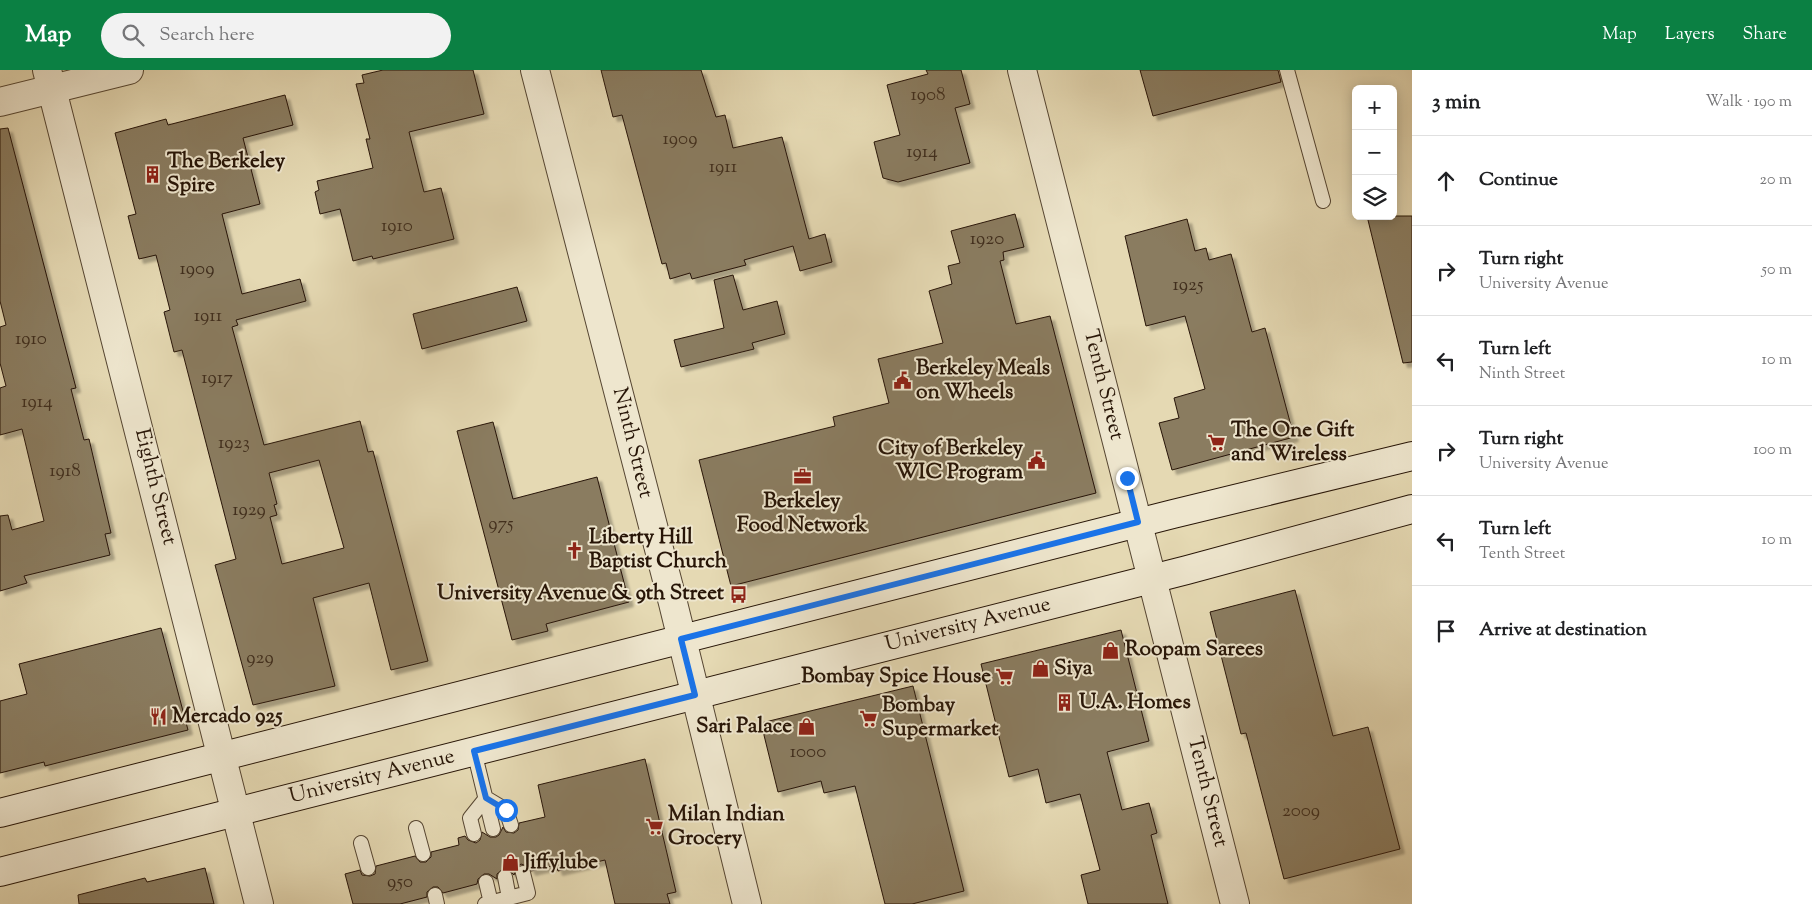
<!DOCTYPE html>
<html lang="en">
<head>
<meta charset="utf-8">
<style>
	body { margin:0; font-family:"Sorts Mill Goudy",serif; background:#f2f2f2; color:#202124 }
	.controls { position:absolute; right:15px; top:15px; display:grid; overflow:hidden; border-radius:8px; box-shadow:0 2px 12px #0003 }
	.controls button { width:45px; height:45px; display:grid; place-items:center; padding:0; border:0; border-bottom:1px solid #e0e0e0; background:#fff; color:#202124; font:25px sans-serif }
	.stop { position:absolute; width:15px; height:15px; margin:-11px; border:4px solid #1a73e8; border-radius:50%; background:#fff }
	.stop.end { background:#1a73e8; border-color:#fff; box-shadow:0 1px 5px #0008 }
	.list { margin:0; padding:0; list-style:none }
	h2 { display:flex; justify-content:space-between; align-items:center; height:65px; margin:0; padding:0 20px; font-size:21px }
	h2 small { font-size:16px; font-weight:400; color:#757577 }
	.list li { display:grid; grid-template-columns:32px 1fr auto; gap:15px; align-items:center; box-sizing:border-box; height:90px; padding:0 20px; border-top:1px solid #e0e0e0 }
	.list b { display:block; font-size:19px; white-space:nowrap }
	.list p { margin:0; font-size:16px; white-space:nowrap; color:#757577 }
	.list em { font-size:16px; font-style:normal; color:#757577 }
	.icon { flex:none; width:28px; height:28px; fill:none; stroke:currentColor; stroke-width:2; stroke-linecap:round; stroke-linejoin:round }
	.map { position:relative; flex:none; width:1412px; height:834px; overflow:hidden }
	header { display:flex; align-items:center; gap:30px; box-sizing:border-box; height:70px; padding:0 25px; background:#0b8043; color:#fff }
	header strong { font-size:24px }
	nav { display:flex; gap:28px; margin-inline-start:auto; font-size:18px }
	.search { width:350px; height:45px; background:#f2f2f2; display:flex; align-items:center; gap:12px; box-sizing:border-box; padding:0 18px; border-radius:28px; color:#757577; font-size:19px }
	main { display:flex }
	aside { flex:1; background:#fff }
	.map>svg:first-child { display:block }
	.building { fill:#8a7b60; stroke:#271507; fill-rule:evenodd; filter:url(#shadow) }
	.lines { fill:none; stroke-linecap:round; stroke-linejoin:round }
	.service-casing { stroke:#564632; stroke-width:16 }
	.minor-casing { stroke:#564632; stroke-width:30 }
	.secondary-casing { stroke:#271507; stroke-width:30 }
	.service { stroke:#eee6ce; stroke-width:14 }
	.minor { stroke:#eee6ce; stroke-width:28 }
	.secondary { stroke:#eee6ce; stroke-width:28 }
	.route { stroke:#1a73e8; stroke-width:6 }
	.labels { text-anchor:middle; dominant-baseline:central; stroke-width:4; stroke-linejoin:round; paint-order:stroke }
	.number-label { font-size:19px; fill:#402e1d }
	.poi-label { font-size:21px; font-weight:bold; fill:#271507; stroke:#eee6ce; text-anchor:start }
	.street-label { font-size:21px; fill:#271507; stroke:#eee6ce }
</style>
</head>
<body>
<header>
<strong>Map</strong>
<div class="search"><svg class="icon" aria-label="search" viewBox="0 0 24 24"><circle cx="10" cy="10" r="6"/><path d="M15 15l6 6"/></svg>Search here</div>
<nav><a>Map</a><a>Layers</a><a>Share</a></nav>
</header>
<main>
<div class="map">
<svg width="1412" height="834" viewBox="0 0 1412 834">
	<defs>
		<filter id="shadow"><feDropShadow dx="4.5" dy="4.5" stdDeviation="1" flood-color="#0004"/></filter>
	</defs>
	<rect width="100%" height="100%" fill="#e5d9b3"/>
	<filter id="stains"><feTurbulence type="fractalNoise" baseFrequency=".004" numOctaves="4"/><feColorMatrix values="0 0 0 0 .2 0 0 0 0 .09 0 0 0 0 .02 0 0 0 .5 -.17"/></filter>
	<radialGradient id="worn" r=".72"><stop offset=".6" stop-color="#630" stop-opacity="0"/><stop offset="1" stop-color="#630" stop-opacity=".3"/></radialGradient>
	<!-- building -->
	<path class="building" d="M383 0H473L484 44 409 62 424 122 441 118 454 169 373 189 372 186 353 191 340 139 320 144 315 122 319 120 317 111 373 98 366 69H370L356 14 364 13 362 5Z
		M601 0H701L716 47 725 45 733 78 782 67 809 169 825 164 832 192 800 201 793 176 744 190 746 195 692 209 690 203 670 209 666 193 662 194 622 45 613 47Z
		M926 0H961L970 34 955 38 970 93 898 112 883 108 874 72 900 65 887 15 928 4Z
		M1140 0H1278L1281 12 1153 46Z
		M285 25 293 55 243 68 260 134 222 144 242 224 300 209 306 231 236 250 238 255 232 257 264 375 360 351 368 382 373 381 428 591 391 600 369 513 313 528 335 616 253 635 215 495 236 489 182 280 174 282 164 242 170 240 156 185 139 189 128 146 136 144 115 63 166 49 168 55ZM319 390 344 478 282 494 270 447 277 445 274 435 277 434 269 403Z
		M8 58 76 318 71 319 84 370 89 369 111 463 105 464 110 485 24 506 27 513 0 521V446L8 445 12 460 44 451 22 359 0 365V318L6 316 0 293V257L6 255 0 231V59Z
		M1015 144 1024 177 1003 182 1004 190 1000 191 1016 254 1050 246 1096 423 731 516 699 390 835 356 833 347 889 333 878 289 943 273 929 221 952 214 948 196 960 193 951 161Z
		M1367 146H1412V292L1403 293Z
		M1187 149 1195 181 1206 178 1209 190 1231 184 1252 262 1265 258 1294 367 1172 400 1159 353 1179 348 1174 328 1205 319 1185 246 1146 256 1125 166Z
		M733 205 743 240 777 231 785 264 752 273 754 279 681 297 674 270 724 258 714 210Z
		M517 217 527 251 422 279 413 244Z
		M493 352 513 429 597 407 629 532 546 554 548 561 512 570 457 361Z
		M1295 520 1333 666 1368 657 1400 779 1284 809 1246 663 1241 664 1210 542Z
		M161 558 188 660 45 696 44 692 0 703V631L27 624 19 594Z
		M1121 560 1149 671 1107 682 1122 740 1149 733 1157 763 1151 765 1168 834H1088L1081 805 1100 800 1080 724 1046 733 1038 699 1009 707 981 594Z
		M913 616 964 821 912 834H885L855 716 824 723 821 711 778 722 761 653Z
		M645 689 676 822 667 824 670 834H615L605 790 558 801 556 795 531 801 529 797 521 794 517 797 514 805 508 799H503L497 804V809L489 804H484L478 809 477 814 443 823 438 817H433L427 822V827L400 834H353L345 804 360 800 362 805 370 806 375 804 376 796 415 786 420 792H426L431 787V782L459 775 458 768 465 766 468 770 476 773 480 770 482 762 490 767H496L499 765 503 757 506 762 514 763 518 760 519 753 545 747 538 715Z
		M205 798 214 834H79L78 825 145 808 147 812Z"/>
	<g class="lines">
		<defs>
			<path id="service" d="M1287 0 1323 131
				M474 681 493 759
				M416 758 423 784
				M474 764 470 748 486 728 506 740 511 755
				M361 773 368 798
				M505 807 509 828
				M486 812 491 833
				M435 825 437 834
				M485 834 528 823 523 803"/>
			<path id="minor" d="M47 0 259 834
				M535 0 673 533 747 834
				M1022 0 1235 834
				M0 32 129 0"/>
			<path id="secondary" d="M0 743 1173 444 1412 386
				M0 802 1187 500 1412 439"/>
		</defs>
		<!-- service casing -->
		<use href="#service" class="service-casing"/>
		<!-- minor casing -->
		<use href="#minor" class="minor-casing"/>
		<!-- secondary casing -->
		<use href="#secondary" class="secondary-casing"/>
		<!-- service -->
		<use href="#service" class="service"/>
		<!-- minor -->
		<use href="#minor" class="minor"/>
		<!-- secondary -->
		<use href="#secondary" class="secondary"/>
	</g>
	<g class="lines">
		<!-- route -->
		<path class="route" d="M506 740 486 728 474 681 695 625 681 569 1138 452 1127 408"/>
	</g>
	<!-- icons -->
	<defs>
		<symbol id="building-bare" viewBox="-9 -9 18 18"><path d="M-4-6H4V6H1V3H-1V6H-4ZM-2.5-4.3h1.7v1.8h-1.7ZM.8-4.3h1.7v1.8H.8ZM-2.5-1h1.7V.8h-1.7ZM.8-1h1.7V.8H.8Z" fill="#8f2418" stroke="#eee6ce" stroke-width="2.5" paint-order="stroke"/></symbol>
		<symbol id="civic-bare" viewBox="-9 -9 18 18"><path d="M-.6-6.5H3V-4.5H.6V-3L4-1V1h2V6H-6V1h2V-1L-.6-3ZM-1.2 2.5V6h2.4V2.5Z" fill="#8f2418" stroke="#eee6ce" stroke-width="2.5" paint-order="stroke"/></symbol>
		<symbol id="supermarket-bare" viewBox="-9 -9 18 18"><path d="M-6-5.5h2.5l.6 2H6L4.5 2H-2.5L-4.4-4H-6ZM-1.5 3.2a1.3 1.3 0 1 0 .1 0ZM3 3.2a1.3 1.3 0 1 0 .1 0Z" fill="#8f2418" stroke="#eee6ce" stroke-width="2.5" paint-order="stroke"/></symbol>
		<symbol id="office-bare" viewBox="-9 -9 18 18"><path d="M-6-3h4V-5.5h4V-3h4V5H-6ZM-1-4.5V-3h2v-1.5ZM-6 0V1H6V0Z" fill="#8f2418" stroke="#eee6ce" stroke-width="2.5" paint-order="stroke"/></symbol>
		<symbol id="church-bare" viewBox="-9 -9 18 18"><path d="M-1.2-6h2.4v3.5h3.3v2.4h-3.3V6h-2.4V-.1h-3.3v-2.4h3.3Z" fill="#8f2418" stroke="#eee6ce" stroke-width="2.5" paint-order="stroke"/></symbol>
		<symbol id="bus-bare" viewBox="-9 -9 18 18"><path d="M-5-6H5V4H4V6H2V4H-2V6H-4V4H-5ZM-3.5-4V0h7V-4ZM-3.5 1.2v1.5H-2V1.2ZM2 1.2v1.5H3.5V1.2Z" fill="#8f2418" stroke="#eee6ce" stroke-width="2.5" paint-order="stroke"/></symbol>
		<symbol id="shop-bare" viewBox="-9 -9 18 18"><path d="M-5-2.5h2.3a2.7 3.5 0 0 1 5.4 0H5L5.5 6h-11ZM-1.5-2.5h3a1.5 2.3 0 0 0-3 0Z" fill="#8f2418" stroke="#eee6ce" stroke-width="2.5" paint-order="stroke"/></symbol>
		<symbol id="restaurant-bare" viewBox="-9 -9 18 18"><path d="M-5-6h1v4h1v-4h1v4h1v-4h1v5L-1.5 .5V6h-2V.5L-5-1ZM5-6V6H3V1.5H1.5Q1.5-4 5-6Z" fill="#8f2418" stroke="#eee6ce" stroke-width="2.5" paint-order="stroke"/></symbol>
	</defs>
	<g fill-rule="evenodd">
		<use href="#building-bare" x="140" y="92" width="25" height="25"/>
		<use href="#civic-bare" x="890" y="298" width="25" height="25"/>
		<use href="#supermarket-bare" x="1204" y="360" width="25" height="25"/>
		<use href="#civic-bare" x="1024" y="378" width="25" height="25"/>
		<use href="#office-bare" x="790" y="394" width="25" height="25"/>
		<use href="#church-bare" x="562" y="468" width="25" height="25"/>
		<use href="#bus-bare" x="726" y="512" width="25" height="25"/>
		<use href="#shop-bare" x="1098" y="568" width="25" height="25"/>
		<use href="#shop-bare" x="1028" y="586" width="25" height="25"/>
		<use href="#supermarket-bare" x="992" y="594" width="25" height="25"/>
		<use href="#building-bare" x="1052" y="620" width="25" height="25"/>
		<use href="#restaurant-bare" x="146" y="634" width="25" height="25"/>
		<use href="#supermarket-bare" x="856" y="636" width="25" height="25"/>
		<use href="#shop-bare" x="794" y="644" width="25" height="25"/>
		<use href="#supermarket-bare" x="642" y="744" width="25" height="25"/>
		<use href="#shop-bare" x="498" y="780" width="25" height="25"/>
	</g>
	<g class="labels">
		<!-- number labels -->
		<g class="number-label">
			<text x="928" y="25">1908</text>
			<text x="680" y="69">1909</text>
			<text x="922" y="82">1914</text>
			<text x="723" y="97">1911</text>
			<text x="397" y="156">1910</text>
			<text x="987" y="169">1920</text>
			<text x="197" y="199">1909</text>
			<text x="1188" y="215">1925</text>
			<text x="208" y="246">1911</text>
			<text x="31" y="269">1910</text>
			<text x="217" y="308">1917</text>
			<text x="37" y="332">1914</text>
			<text x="234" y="373">1923</text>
			<text x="65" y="401">1918</text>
			<text x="249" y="440">1929</text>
			<text x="501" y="454">975</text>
			<text x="260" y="588">929</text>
			<text x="808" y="682">1000</text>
			<text x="1301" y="741">2009</text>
			<text x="400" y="812">950</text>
		</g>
		<!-- poi labels -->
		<g class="poi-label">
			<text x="167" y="92">The Berkeley<tspan x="167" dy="24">Spire</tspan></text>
			<text x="916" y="299">Berkeley Meals<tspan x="916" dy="24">on Wheels</tspan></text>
			<text x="1231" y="361">The One Gift<tspan x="1231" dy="24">and Wireless</tspan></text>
			<text x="1023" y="379" text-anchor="end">City of Berkeley<tspan x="1023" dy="24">WIC Program</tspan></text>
			<text x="802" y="432" text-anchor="middle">Berkeley<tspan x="802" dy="24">Food Network</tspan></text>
			<text x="589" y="468">Liberty Hill<tspan x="589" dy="24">Baptist Church</tspan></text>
			<text x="724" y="524" text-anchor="end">University Avenue &amp; 9th Street</text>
			<text x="1125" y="580">Roopam Sarees</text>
			<text x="1054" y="599">Siya</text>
			<text x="991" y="607" text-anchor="end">Bombay Spice House</text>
			<text x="1079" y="633">U.A. Homes</text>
			<text x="882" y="636">Bombay<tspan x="882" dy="24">Supermarket</tspan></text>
			<text x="172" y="647">Mercado 925</text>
			<text x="792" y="657" text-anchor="end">Sari Palace</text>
			<text x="668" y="745">Milan Indian<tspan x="668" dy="24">Grocery</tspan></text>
			<text x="524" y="793">Jiffylube</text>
		</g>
		<!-- street labels -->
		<g class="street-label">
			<text transform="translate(1103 315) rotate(76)">Tenth Street</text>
			<text transform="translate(632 373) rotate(76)">Ninth Street</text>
			<text transform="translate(155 417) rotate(76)">Eighth Street</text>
			<text transform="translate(968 555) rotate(-14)">University Avenue</text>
			<text transform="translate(372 707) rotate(-14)">University Avenue</text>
			<text transform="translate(1207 722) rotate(76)">Tenth Street</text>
		</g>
	</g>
	<rect width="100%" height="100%" filter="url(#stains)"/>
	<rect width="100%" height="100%" fill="url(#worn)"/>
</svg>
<div class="controls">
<button>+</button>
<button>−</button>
<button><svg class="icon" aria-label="layers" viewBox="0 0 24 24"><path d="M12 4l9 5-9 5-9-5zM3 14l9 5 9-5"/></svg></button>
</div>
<div class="stop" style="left:506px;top:740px"></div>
<div class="stop end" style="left:1127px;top:408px"></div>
</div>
<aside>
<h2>3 min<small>Walk · 190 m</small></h2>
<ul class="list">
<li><svg class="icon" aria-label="ahead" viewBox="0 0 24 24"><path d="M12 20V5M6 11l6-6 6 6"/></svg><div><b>Continue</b></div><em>20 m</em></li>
<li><svg class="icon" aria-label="right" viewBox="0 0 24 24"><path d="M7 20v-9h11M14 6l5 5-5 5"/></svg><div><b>Turn right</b><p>University Avenue</p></div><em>50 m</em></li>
<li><svg class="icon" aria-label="left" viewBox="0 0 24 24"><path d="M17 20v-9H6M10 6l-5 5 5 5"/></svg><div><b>Turn left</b><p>Ninth Street</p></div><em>10 m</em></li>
<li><svg class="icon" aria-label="right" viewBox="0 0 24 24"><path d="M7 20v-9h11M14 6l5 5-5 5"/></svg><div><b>Turn right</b><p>University Avenue</p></div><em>100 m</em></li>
<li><svg class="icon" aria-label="left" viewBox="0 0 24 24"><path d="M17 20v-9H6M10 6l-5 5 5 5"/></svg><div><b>Turn left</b><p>Tenth Street</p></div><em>10 m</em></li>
<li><svg class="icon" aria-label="arrive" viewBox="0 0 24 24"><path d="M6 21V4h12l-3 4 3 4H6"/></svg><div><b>Arrive at destination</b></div></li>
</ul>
</aside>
</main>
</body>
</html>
